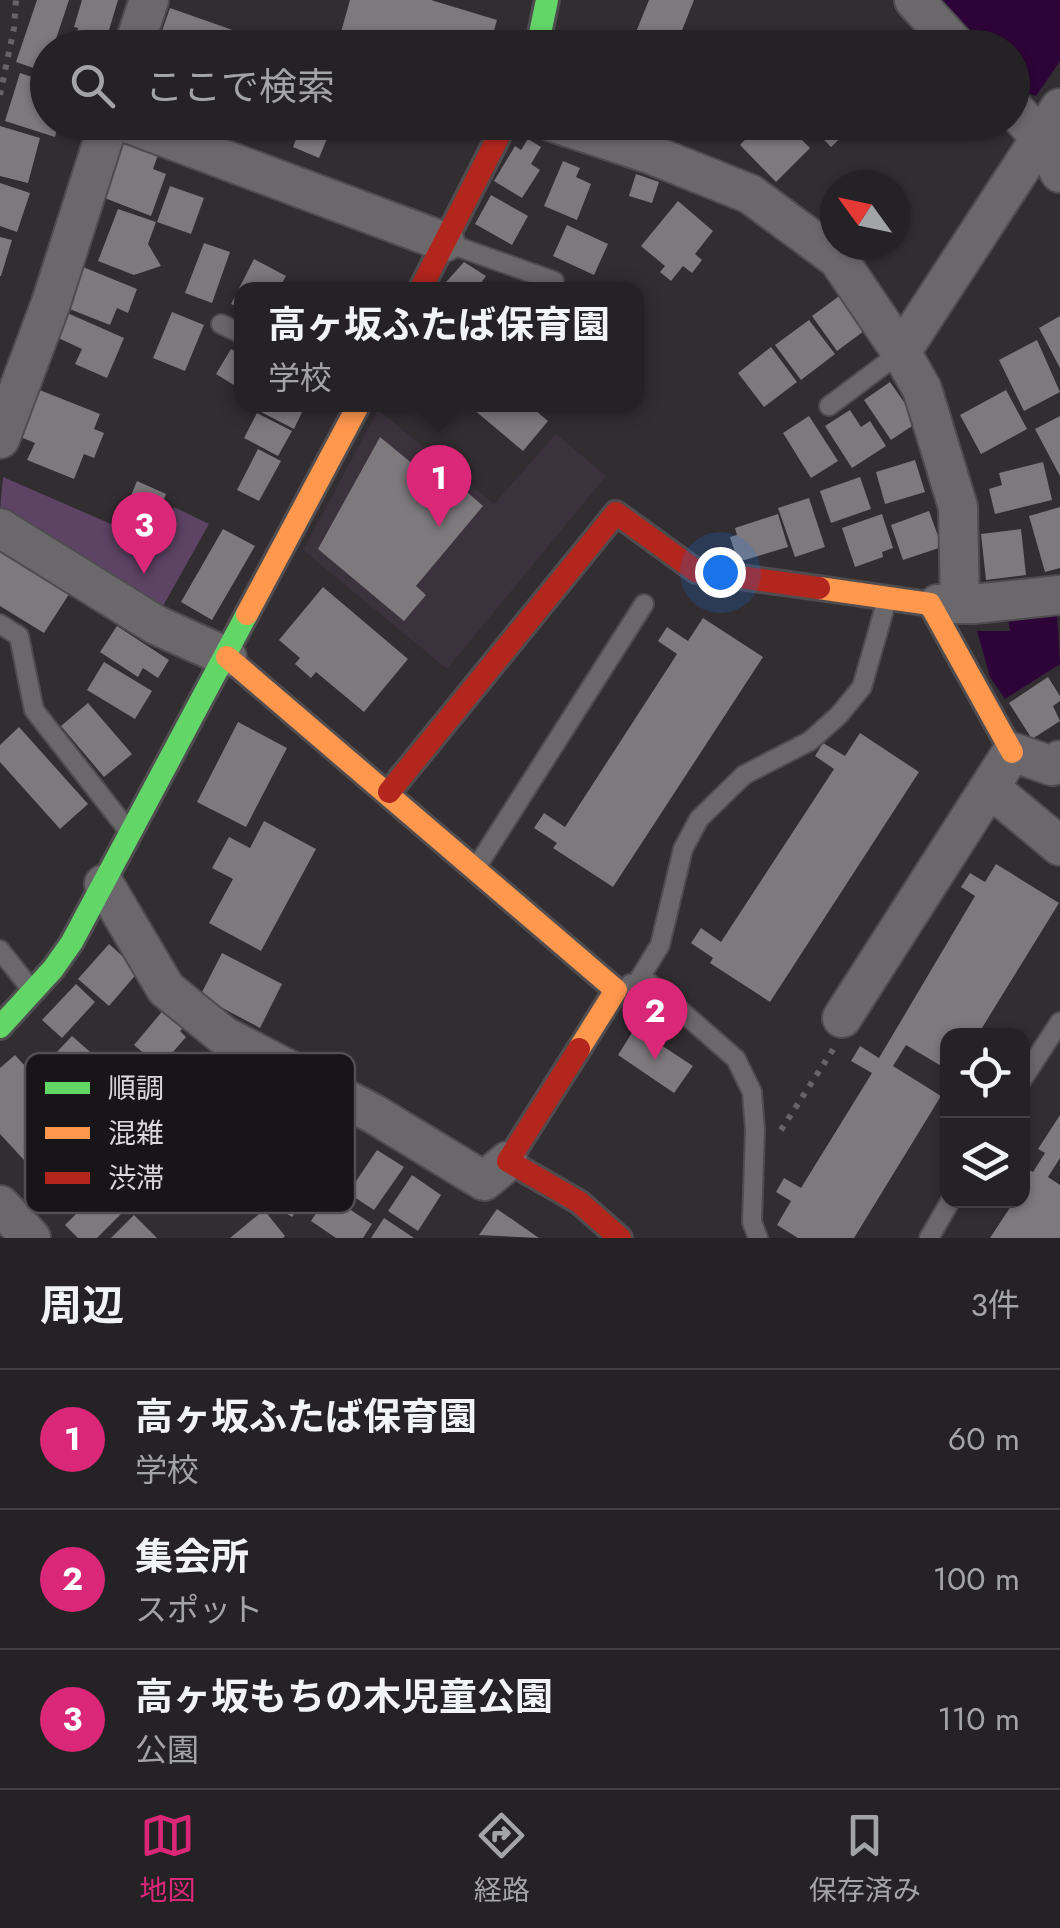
<!DOCTYPE html>
<html lang="ja">
<head>
<meta charset="utf-8">
<style>
	body { margin:0; font-family:Jost,"Noto Sans JP",sans-serif; background:#2d2a2d; color:#f1f3f6 }
	.controls { position:absolute; right:30px; bottom:30px; display:grid; overflow:hidden; border-radius:20px; box-shadow:0 2px 8px #0004 }
	.controls button { width:90px; height:90px; display:grid; place-items:center; padding:0; border:0; border-bottom:2px solid #423f42; background:#252225; color:#f1f3f6; font:50px sans-serif }
	.compass { position:absolute; left:820px; top:170px; width:90px; height:90px; border-radius:50%; background:#252225; box-shadow:0 2px 8px #0004; rotate:303deg }
	.you { position:absolute; left:720px; top:572px; width:35px; height:35px; margin:-25px; border:8px solid #fff; border-radius:50%; background:#1a73e8; box-shadow:0 0 0 15px #1a73e833 }
	.badge { display:grid; place-items:center; width:65px; height:65px; border-radius:50%; background:#db2777; color:#fff; font-size:32px; font-weight:700 }
	.pin { position:absolute; translate:-50% -82px; filter:drop-shadow(0 2px 5px #0008) }
	.pin::after { content:''; position:absolute; top:52px; width:35px; height:30px; background:inherit; clip-path:polygon(0 0,100% 0,50% 100%) }
	.popup { position:absolute; left:234px; top:282px; width:410px; height:130px; box-sizing:border-box; display:grid; place-content:center; border-radius:20px; background:#252225; filter:drop-shadow(0 2px 8px #0005); font-size:32px; white-space:nowrap; color:#a3a4a7 }
	.popup b { font-size:38px; color:#f1f3f6 }
	.popup::after { content:''; position:absolute; left:50%; top:100%; margin-left:-20px; border:20px solid transparent; border-top-color:#252225 }
	.list { margin:0; padding:0; list-style:none }
	h2 { display:flex; justify-content:space-between; align-items:center; height:130px; margin:0; padding:0 40px; font-size:42px }
	h2 small { font-size:32px; font-weight:400; color:#a3a4a7 }
	.list li { display:grid; grid-template-columns:65px 1fr auto; gap:30px; align-items:center; box-sizing:border-box; height:140px; padding:0 40px; border-top:2px solid #423f42 }
	.list b { display:block; font-size:38px; white-space:nowrap }
	.list p { margin:0; font-size:32px; white-space:nowrap; color:#a3a4a7 }
	.list em { font-size:32px; font-style:normal; color:#a3a4a7 }
	.icon { flex:none; width:55px; height:55px; fill:none; stroke:currentColor; stroke-width:2; stroke-linecap:round; stroke-linejoin:round }
	.map { position:relative; flex:none; width:1060px; height:1238px; overflow:hidden }
	.search { position:absolute; background:#252225; box-shadow:0 2px 8px #0004; left:30px; right:30px; top:30px; height:110px; display:flex; align-items:center; gap:25px; box-sizing:border-box; padding:0 35px; border-radius:55px; color:#a3a4a7; font-size:38px }
	.sheet { height:550px; background:#252225 }
	nav { display:flex; justify-content:space-around; align-items:center; box-sizing:border-box; height:140px; border-top:2px solid #423f42; background:#252225; font-size:28px; color:#a3a4a7 }
	nav a { display:grid; justify-items:center; gap:5px }
	nav .on { color:#db2777 }
	.map>svg:first-child { display:block }
	.built { fill:#3c323e }
	.green { fill:#5d4364 }
	.water { fill:#2e0438 }
	.building { fill:#7d797d }
	.lines { fill:none; stroke-linecap:round; stroke-linejoin:round }
	.lane-casing { stroke:#4f4c50; stroke-width:22 }
	.street-casing { stroke:#4f4c50; stroke-width:42 }
	.fast-casing { stroke:#4f4c50; stroke-width:28 }
	.slow-casing { stroke:#4f4c50; stroke-width:28 }
	.jam-casing { stroke:#4f4c50; stroke-width:28 }
	.path { stroke:#676467; stroke-width:6; stroke-dasharray:5 8; stroke-linecap:butt }
	.lane { stroke:#6b686c; stroke-width:18 }
	.street { stroke:#6b686c; stroke-width:38 }
	.fast { stroke:#63d668; stroke-width:22 }
	.slow { stroke:#ff974d; stroke-width:22 }
	.jam { stroke:#b3261e; stroke-width:22 }
	.key { fill:#181519; stroke:#524f54; stroke-width:2.5 }
	.key-label { font-size:28px; fill:#dbd7dc }
</style>
</head>
<body>
<div class="map">
<svg width="1060" height="1238" viewBox="0 0 1060 1238">
	<rect width="100%" height="100%" fill="#312d31"/>
	<!-- built -->
	<path class="built" d="M378 410 494 504 556 434 606 476 447 669 303 550Z"/>
	<!-- green -->
	<path class="green" d="M3 477 150 541 174 507 209 524 163 606 0 510Z"/>
	<!-- water -->
	<path class="water" d="M940 0H1060V61L1036 96 1018 90 1013 84 1012 48 981 47Z
		M1057 615 1060 664 1005 699 990 677 977 631H1010L1008 620Z"/>
	<!-- building -->
	<path class="building" d="M37 0H69L56 39 79 47 48 48V73L16 62Z
		M82 0H118L104 47 76 38 78 28 74 27Z
		M350 0H431L497 20 489 48H368L370 41 341 32Z
		M649 0H694L675 48 636 32Z
		M170 8 264 41 261 48H156Z
		M592 34 649 46V48H589Z
		M20 73 48 82V122H59L55 137 5 121Z
		M239 122H271L265 138 237 128Z
		M303 122H334L319 158 293 147Z
		M762 122H784L810 148 776 182 740 145Z
		M807 122H857L831 147Z
		M0 126 40 138 28 183 0 176Z
		M528 139 541 147 531 164 540 170 522 198 494 181 515 146 521 150Z
		M123 141 158 155 153 169 166 174 151 216 102 197Z
		M563 161 580 168 576 177 591 184 577 220 544 206Z
		M636 174 659 182 652 203 629 196Z
		M0 183 30 193 17 232 0 226Z
		M170 186 204 198 191 234 157 222Z
		M491 195 528 216 512 245 475 224Z
		M678 201 713 231 695 254 702 260 692 273 683 266 671 281 660 272 665 266 641 246Z
		M118 209 156 222 148 244 161 266 134 275 98 261Z
		M567 225 608 244 594 275 553 256Z
		M0 237 12 240 1 276H0Z
		M204 243 230 252 212 303 185 293Z
		M254 259 286 276 278 290H242V309L231 304Z
		M464 262 486 276 476 290H439Z
		M83 267 137 289 128 313 117 308 110 325 67 308Z
		M842 294 868 328 837 351 812 316Z
		M65 312 124 338 107 378 75 364 82 349 54 336Z
		M172 312 204 325 185 371 153 358Z
		M1060 316V368L1039 328Z
		M809 320 835 354 801 380 775 345Z
		M1037 340 1060 392 1024 411 999 360Z
		M771 347 797 382 764 407 738 373Z
		M231 349 242 355V390L216 374Z
		M890 382 918 422 891 440 864 400Z
		M37 389 100 414 94 429 104 433 94 458 84 454 74 479 27 460 35 443 18 436Z
		M1006 390 1027 429 981 454 960 415Z
		M265 404H315L311 411 304 408 294 429 261 412Z
		M467 404H528L548 421 523 451Z
		M850 410 861 427 870 421 886 446 852 468 825 426Z
		M257 413 292 431 278 456 244 438Z
		M809 416 838 461 811 478 783 433Z
		M1060 416V476L1035 429Z
		M380 437 459 502 467 492 483 506 416 586 426 595 404 621 318 549Z
		M258 449 281 461 259 501 237 490Z
		M915 460 925 492 885 504 876 472Z
		M1043 462 1052 500 995 514 989 489 1002 485 999 473Z
		M860 477 871 509 831 523 820 491Z
		M137 481 166 494 152 528 123 515Z
		M809 498 825 547 795 557 778 508Z
		M1060 507V568L1045 572 1029 516Z
		M929 511 942 547 903 560 891 525Z
		M778 514 788 547 745 560 737 559 730 537 737 535 735 528Z
		M882 514 893 548 882 552 883 557 855 567 842 528Z
		M223 529 255 546 212 620 181 602Z
		M1021 529 1026 575 986 580 981 534Z
		M0 546 71 591 44 633 0 606Z
		M323 587 408 659 364 712 316 672 311 678 295 664 300 658 279 640Z
		M703 618 763 657 613 887 553 848 557 843 534 828 544 813 565 827 677 654 658 641 667 627 688 641Z
		M117 626 169 660 158 678 143 668 138 677 100 652Z
		M104 662 152 691 135 719 87 690Z
		M1048 677 1060 696V701L1053 706 1060 721 1032 739 1009 703Z
		M88 703 132 754 104 777 61 726Z
		M238 722 287 748 246 827 197 802Z
		M19 727 88 804 60 829 0 762V745Z
		M860 733 919 772 770 1002 710 963 713 958 691 943 701 928 721 942 834 769 815 756 823 743 845 756Z
		M264 821 316 849 261 951 209 923 233 879 212 868 229 837 250 848Z
		M996 864 1059 903 977 1036H948V1070L906 1045 893 1066 941 1096 854 1238H798L777 1225 791 1201 776 1192 784 1178 801 1188 872 1073 851 1061 860 1046 879 1058 975 896 961 887 970 873 985 882Z
		M109 944 139 971 109 1006 78 979Z
		M222 953 282 984 260 1028 200 996Z
		M76 984 95 1002 62 1038 42 1020Z
		M165 1008 186 1025 180 1031 186 1037 160 1067 134 1045Z
		M635 1028 693 1066 674 1093 618 1055Z
		M72 1036 97 1058 80 1076 55 1054Z
		M220 1051 246 1068 217 1112 191 1094Z
		M120 1054 135 1067 141 1059 162 1077 134 1110 99 1080Z
		M15 1055 106 1155 59 1198 0 1134V1068Z
		M286 1087 311 1104 282 1147 256 1130Z
		M182 1097 218 1121 192 1158 157 1134Z
		M324 1102 350 1120 321 1163 295 1145Z
		M1060 1115V1158L1048 1177 1060 1185V1238H990L1015 1200H1022V1166L1033 1172 1045 1153 1038 1149Z
		M233 1138 269 1161 244 1198 209 1175Z
		M377 1150 404 1167 374 1210 348 1193Z
		M281 1155 317 1180 292 1217 256 1193Z
		M412 1175 441 1195 418 1231 388 1211Z
		M102 1188 125 1210 97 1238H78L65 1225Z
		M328 1195 372 1224 363 1238H336L311 1221Z
		M497 1209 539 1238 479 1235Z
		M264 1210 285 1236 283 1238H230Z
		M134 1215 157 1238H111Z
		M384 1218 414 1238H371Z"/>
	<g class="lines">
		<defs>
			<path id="lane" d="M450 244 554 281
				M221 324 242 334
				M829 406 901 352
				M0 624 19 636 34 710 127 829
				M476 868 644 604
				M0 950 31 989
				M638 981 660 945 683 849 699 819 744 775 810 741 839 715 862 687 886 603
				M630 984 648 982 736 1059 752 1092 755 1130 752 1222 758 1238
				M1022 1080 1060 1022
				M929 1238 951 1200"/>
			<path id="street" d="M914 0 958 48
				M133 48 149 0
				M1012 107 1041 138 1060 173
				M124 122 445 242
				M552 122 650 154 750 194 838 259 901 352 922 389 958 507 960 604
				M901 352 1060 108
				M0 439 51 303 109 122
				M0 528 156 625 227 657
				M938 604H974L1060 595
				M990 788 1060 846
				M104 884 166 989 224 1036 374 1114 484 1181 508 1161
				M842 1018 1012 752 1052 766 1060 760
				M0 1205 31 1238"/>
			<path id="fast" d="M537 48 547 0
				M0 1027 53 969 72 942 247 614"/>
			<path id="slow" d="M819 588 930 604 1012 752
				M247 614 359 404
				M227 657 616 990 579 1049"/>
			<path id="jam" d="M420 290 506 122
				M389 792 616 513 696 571 819 588
				M579 1049 508 1161 579 1202 620 1238"/>
		</defs>
		<!-- lane casing -->
		<use href="#lane" class="lane-casing"/>
		<!-- street casing -->
		<use href="#street" class="street-casing"/>
		<!-- fast casing -->
		<use href="#fast" class="fast-casing"/>
		<!-- slow casing -->
		<use href="#slow" class="slow-casing"/>
		<!-- jam casing -->
		<use href="#jam" class="jam-casing"/>
		<!-- path -->
		<path class="path" d="M0 95 14 28 16 0
			M781 1130 834 1048"/>
		<!-- lane -->
		<use href="#lane" class="lane"/>
		<!-- street -->
		<use href="#street" class="street"/>
		<!-- fast -->
		<use href="#fast" class="fast"/>
		<!-- slow -->
		<use href="#slow" class="slow"/>
		<!-- jam -->
		<use href="#jam" class="jam"/>
	</g>
	<!-- legend -->
	<rect x="25" y="1053" width="330" height="160" rx="15" class="key"/>
	<rect x="45" y="1082" width="45" height="12" fill="#63d668"/>
	<rect x="45" y="1127" width="45" height="12" fill="#ff974d"/>
	<rect x="45" y="1172" width="45" height="12" fill="#b3261e"/>
	<g class="key-label">
		<text x="108" y="1098">順調</text>
		<text x="108" y="1143">混雑</text>
		<text x="108" y="1188">渋滞</text>
	</g>
</svg>
<div class="controls">
<button><svg class="icon" aria-label="locate" viewBox="0 0 24 24"><circle cx="12" cy="12" r="6"/><path d="M12 2v4M12 18v4M2 12h4M18 12h4"/></svg></button>
<button><svg class="icon" aria-label="layers" viewBox="0 0 24 24"><path d="M12 4l9 5-9 5-9-5zM3 14l9 5 9-5"/></svg></button>
</div>
<svg class="compass" viewBox="-18 -18 36 36"><path d="M0-13l5 13h-10z" fill="#e53935"/><path d="M0 13l5-13h-10z" fill="#a3a4a7"/></svg>
<div class="you"></div>
<div class="pin badge" style="left:439px;top:527px">1</div>
<div class="popup"><b>高ヶ坂ふたば保育園</b>学校</div>
<div class="pin badge" style="left:655px;top:1060px">2</div>
<div class="pin badge" style="left:144px;top:574px">3</div>
<div class="search"><svg class="icon" aria-label="search" viewBox="0 0 24 24"><circle cx="10" cy="10" r="6"/><path d="M15 15l6 6"/></svg>ここで検索</div>
</div>
<section class="sheet">
<h2>周辺<small>3件</small></h2>
<ul class="list">
<li><span class="badge">1</span><div><b>高ヶ坂ふたば保育園</b><p>学校</p></div><em>60 m</em></li>
<li><span class="badge">2</span><div><b>集会所</b><p>スポット</p></div><em>100 m</em></li>
<li><span class="badge">3</span><div><b>高ヶ坂もちの木児童公園</b><p>公園</p></div><em>110 m</em></li>
</ul>
</section>
<nav>
<a class="on"><svg class="icon" aria-label="map" viewBox="0 0 24 24"><path d="M3 6l6-2 6 2 6-2v14l-6 2-6-2-6 2zM9 4v14M15 6v14"/></svg>地図</a>
<a><svg class="icon" aria-label="directions" viewBox="0 0 24 24"><path d="M12 3l9 9-9 9-9-9zM9 14v-3h6M13 9l2 2-2 2"/></svg>経路</a>
<a><svg class="icon" aria-label="saved" viewBox="0 0 24 24"><path d="M7 4h10v16l-5-4-5 4z"/></svg>保存済み</a>
</nav>
</body>
</html>
